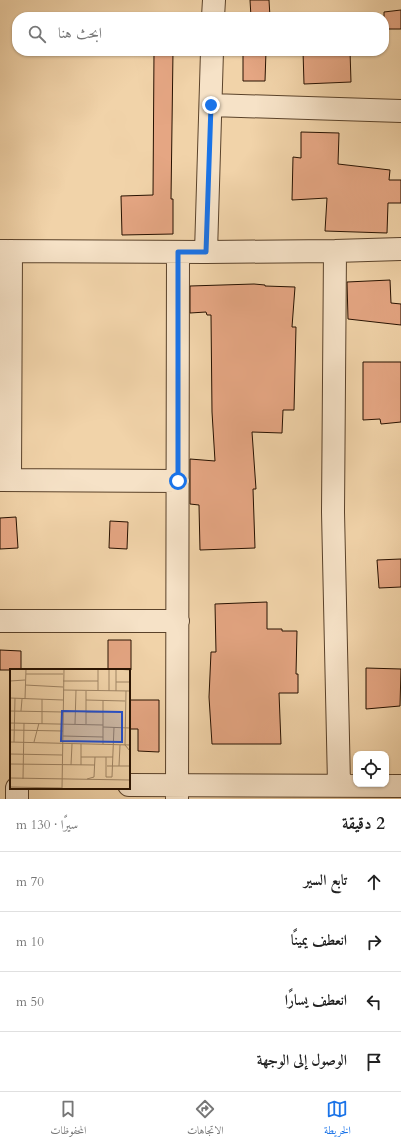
<!DOCTYPE html>
<html lang="ar">
<head>
<meta charset="utf-8">
<style>
	body { margin:0; font-family:Cardo,Amiri,serif; background:#f2f2f2; color:#222; direction:rtl }
	.controls { position:absolute; right:12px; bottom:12px; display:grid; overflow:hidden; border-radius:8px; box-shadow:0 1px 3px #0004 }
	.controls button { width:36px; height:36px; display:grid; place-items:center; padding:0; border:0; border-bottom:1px solid #e0e0e0; background:#fff; color:#222; font:20px sans-serif }
	.stop { position:absolute; width:12px; height:12px; margin:-9px; border:3px solid #1a73e8; border-radius:50%; background:#fff }
	.stop.end { background:#1a73e8; border-color:#fff; box-shadow:0 1px 4px #0008 }
	.list { margin:0; padding:0; list-style:none }
	h2 { display:flex; justify-content:space-between; align-items:center; height:52px; margin:0; padding:0 16px; font-size:17px }
	h2 small { font-size:13px; font-weight:400; color:#767676 }
	.list li { display:grid; grid-template-columns:26px 1fr auto; gap:12px; align-items:center; box-sizing:border-box; height:60px; padding:0 16px; border-top:1px solid #e0e0e0 }
	.list b { display:block; font-size:15px; white-space:nowrap }
	.list em { font-size:13px; font-style:normal; color:#767676 }
	.icon { flex:none; width:22px; height:22px; fill:none; stroke:currentColor; stroke-width:2; stroke-linecap:round; stroke-linejoin:round }
	.map { position:relative; flex:none; width:401px; height:799px; overflow:hidden; direction:ltr }
	.search { position:absolute; background:#fff; box-shadow:0 1px 3px #0004; left:12px; right:12px; top:12px; height:44px; display:flex; align-items:center; gap:10px; box-sizing:border-box; padding:0 14px; border-radius:16px; color:#767676; font-size:15px }
	.sheet { height:292px; background:#fff }
	nav { display:flex; justify-content:space-around; align-items:center; box-sizing:border-box; height:56px; border-top:1px solid #e0e0e0; background:#fff; font-size:11px; color:#767676 }
	nav a { display:grid; justify-items:center; gap:2px }
	nav .on { color:#1a73e8 }
	.map>svg:first-child { display:block }
	.building { fill:#e5a683; stroke:#271100 }
	.lines { fill:none; stroke-linecap:round; stroke-linejoin:round }
	.minor-casing { stroke:#5a422a; stroke-width:24 }
	.minor { stroke:#f6e2c7; stroke-width:22 }
	.route { stroke:#1a73e8; stroke-width:5 }
	.inset-road { fill:none; stroke:#a08565; stroke-width:1 }
	.view { fill:#1d4ed8; fill-opacity:0.15; stroke:#1d4ed8; stroke-width:2 }
	.inset-edge { fill:none; stroke:#271100; stroke-width:2 }
</style>
</head>
<body>
<div class="map">
<svg width="401" height="799" viewBox="0 0 401 799">
	<rect width="100%" height="100%" fill="#f1d3a9"/>
	<filter id="stains"><feTurbulence type="fractalNoise" baseFrequency=".005" numOctaves="4"/><feColorMatrix values="0 0 0 0 .2 0 0 0 0 .09 0 0 0 0 .02 0 0 0 .5 -.17"/></filter>
	<radialGradient id="worn" r=".72"><stop offset=".6" stop-color="#630" stop-opacity="0"/><stop offset="1" stop-color="#630" stop-opacity=".3"/></radialGradient>
	<!-- building -->
	<path class="building" d="M250 0H269L270 17H251Z
		M401 10V29H384V12Z
		M154 51H173L171 199H173V234L122 235 121 196 153 195Z
		M243 51H266L265 81H243Z
		M303 51H350L351 82 304 84Z
		M301 132 339 133 338 164 390 170 389 180H401V203H388L387 233 325 231 327 198 292 200 293 157 301 158Z
		M390 280 391 303 401 304V325L348 319 347 282Z
		M254 284 265 285V286L295 287 292 327H296L294 410H283L282 433 252 432 256 489H253L255 548 200 550 199 505 190 504V459L215 461 212 412 211 315H207L206 312 190 313V286Z
		M363 362H401V422L381 424 380 419 363 420Z
		M16 517 18 548 0 549V518Z
		M110 521 128 522 127 549 109 548Z
		M401 559V587L379 588 377 560Z
		M267 602V629H282V631H297L296 674H298V693H279L281 744H212L209 697 211 652H216L215 604Z
		M108 640H131V670H108Z
		M0 650 21 651V670H0Z
		M366 668 401 669 400 706 366 709Z
		M129 700H159V752L138 751V729H129Z"/>
	<g class="lines">
		<defs>
			<path id="minor" d="M213 17 214 0
				M211 105 401 111
				M0 251 206 252 335 251 401 249
				M335 251 333 512 339 784
				M206 252 212 51
				M0 480 178 481
				M10 480 11 251
				M0 621H178
				M129 785 401 786
				M17 799V788
				M177 799 178 252"/>
		</defs>
		<!-- minor casing -->
		<use href="#minor" class="minor-casing"/>
		<!-- minor -->
		<use href="#minor" class="minor"/>
	</g>
	<g class="lines">
		<!-- route -->
		<path class="route" d="M178 481V252H206L211 105"/>
	</g>
	<!-- overview -->
	<g transform="translate(10 669)">
		<rect width="120" height="120" fill="#f1d3a9"/>
		<path class="inset-road" d="M16 5H53M0 12 15 11M53 12H88M106 13H120M15 16 53 18M53 21 120 22M88 22V0M99 22V0M106 22V0L120 1M116 22 115 76 120 82M0 29 53 31M15 30 16 0M76 31 115 32M0 42 53 43M11 42 12 30M76 43H93M0 54 93 56M32 55V30M65 55 66 21M76 55V22M93 58 120 59M0 61 53 62M53 67 93 68M0 73 120 76M4 73 5 29M24 73 29 54M93 75V31M0 85 52 86M71 88H103M96 88V108H102L104 58M0 95 85 96M61 96 62 75M71 96V75M97 97H120V90M109 97 110 76M0 109 120 111M13 110 14 54M77 110 84 108 85 88M0 118 52 119M52 120 54 0"/>
		<path class="view" d="M52 42 112 43V73L51 72Z"/>
		<rect width="120" height="120" class="inset-edge"/>
	</g>
	<rect width="100%" height="100%" filter="url(#stains)"/>
	<rect width="100%" height="100%" fill="url(#worn)"/>
</svg>
<div class="controls">
<button><svg class="icon" aria-label="locate" viewBox="0 0 24 24"><circle cx="12" cy="12" r="6"/><path d="M12 2v4M12 18v4M2 12h4M18 12h4"/></svg></button>
</div>
<div class="stop" style="left:178px;top:481px"></div>
<div class="stop end" style="left:211px;top:105px"></div>
<div class="search"><svg class="icon" aria-label="search" viewBox="0 0 24 24"><circle cx="10" cy="10" r="6"/><path d="M15 15l6 6"/></svg>ابحث هنا</div>
</div>
<section class="sheet">
<h2>2 دقيقة<small>سيرًا · 130 m</small></h2>
<ul class="list">
<li><svg class="icon" aria-label="ahead" viewBox="0 0 24 24"><path d="M12 20V5M6 11l6-6 6 6"/></svg><div><b>تابع السير</b></div><em>70 m</em></li>
<li><svg class="icon" aria-label="right" viewBox="0 0 24 24"><path d="M7 20v-9h11M14 6l5 5-5 5"/></svg><div><b>انعطف يمينًا</b></div><em>10 m</em></li>
<li><svg class="icon" aria-label="left" viewBox="0 0 24 24"><path d="M17 20v-9H6M10 6l-5 5 5 5"/></svg><div><b>انعطف يسارًا</b></div><em>50 m</em></li>
<li><svg class="icon" aria-label="arrive" viewBox="0 0 24 24"><path d="M6 21V4h12l-3 4 3 4H6"/></svg><div><b>الوصول إلى الوجهة</b></div></li>
</ul>
</section>
<nav>
<a class="on"><svg class="icon" aria-label="map" viewBox="0 0 24 24"><path d="M3 6l6-2 6 2 6-2v14l-6 2-6-2-6 2zM9 4v14M15 6v14"/></svg>الخريطة</a>
<a><svg class="icon" aria-label="directions" viewBox="0 0 24 24"><path d="M12 3l9 9-9 9-9-9zM9 14v-3h6M13 9l2 2-2 2"/></svg>الاتجاهات</a>
<a><svg class="icon" aria-label="saved" viewBox="0 0 24 24"><path d="M7 4h10v16l-5-4-5 4z"/></svg>المحفوظات</a>
</nav>
</body>
</html>
